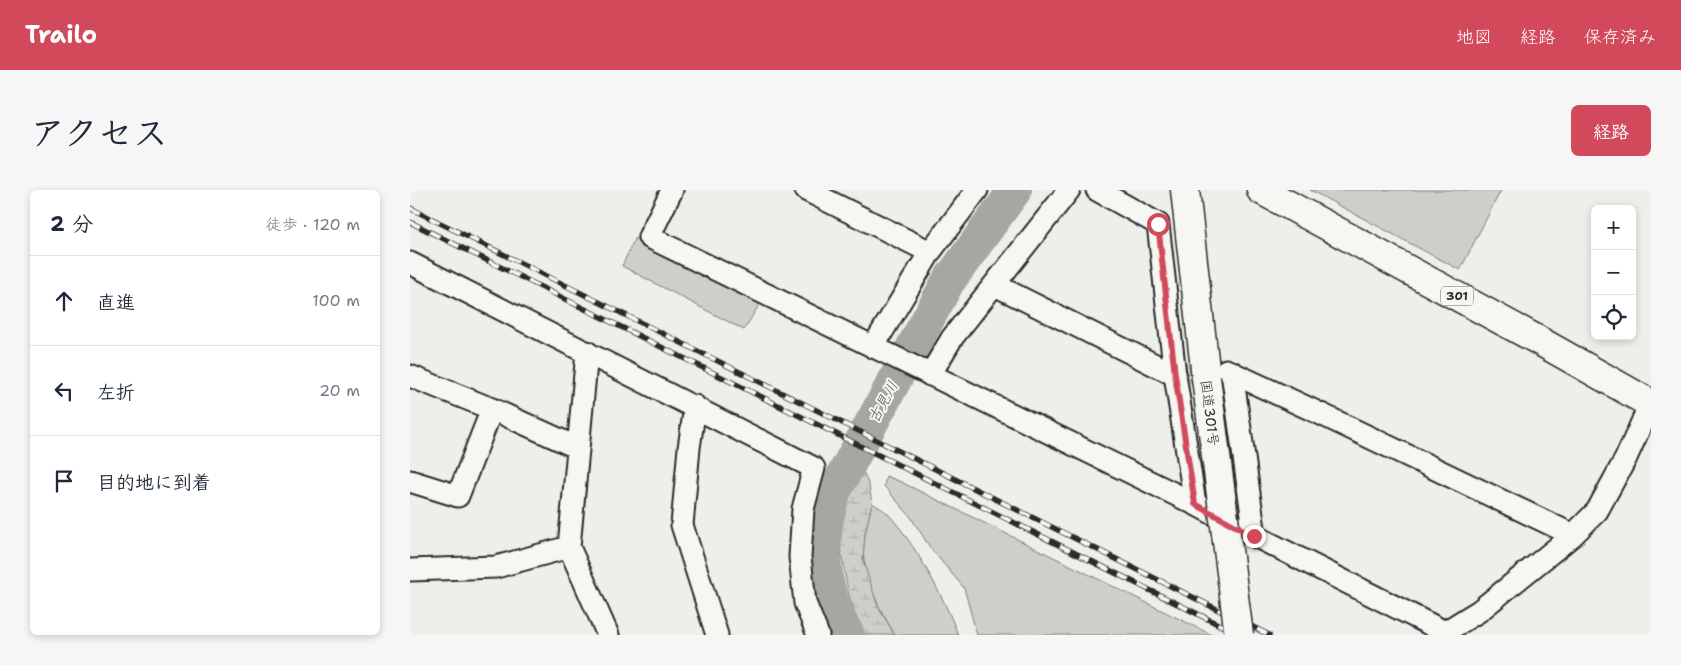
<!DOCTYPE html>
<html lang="ja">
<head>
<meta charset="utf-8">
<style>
	body { margin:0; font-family:"Shantell Sans","Klee One",sans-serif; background:#f6f6f7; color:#1f2937 }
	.controls { position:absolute; right:15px; top:15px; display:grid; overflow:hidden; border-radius:8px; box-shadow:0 2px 8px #0003 }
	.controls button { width:45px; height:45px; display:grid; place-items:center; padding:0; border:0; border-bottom:1px solid #e0e1e3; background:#fff; color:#1f2937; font:25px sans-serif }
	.stop { position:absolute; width:15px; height:15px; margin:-11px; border:4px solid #d1495b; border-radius:50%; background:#fff }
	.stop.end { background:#d1495b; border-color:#fff; box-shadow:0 1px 5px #0008 }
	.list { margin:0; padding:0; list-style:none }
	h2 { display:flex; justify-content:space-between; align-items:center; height:65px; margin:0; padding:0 20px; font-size:21px }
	h2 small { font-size:16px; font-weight:400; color:#747a83 }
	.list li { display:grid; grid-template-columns:32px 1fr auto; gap:15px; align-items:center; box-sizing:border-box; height:90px; padding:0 20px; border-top:1px solid #e0e1e3 }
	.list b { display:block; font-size:19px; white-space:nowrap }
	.list em { font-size:16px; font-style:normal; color:#747a83 }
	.icon { flex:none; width:28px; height:28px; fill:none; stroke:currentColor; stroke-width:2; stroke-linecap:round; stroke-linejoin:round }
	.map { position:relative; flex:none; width:1241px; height:445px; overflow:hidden; border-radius:8px }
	header { display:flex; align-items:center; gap:30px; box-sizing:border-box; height:70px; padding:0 25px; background:#d1495b; color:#fff }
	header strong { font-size:24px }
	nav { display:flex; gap:28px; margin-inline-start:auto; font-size:18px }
	.intro { display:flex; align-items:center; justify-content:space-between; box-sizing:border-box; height:120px; padding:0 30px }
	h1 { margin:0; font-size:35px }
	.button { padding:12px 22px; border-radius:8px; background:#d1495b; color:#fff; font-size:18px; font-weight:700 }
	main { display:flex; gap:30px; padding:0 30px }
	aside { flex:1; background:#fff; border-radius:8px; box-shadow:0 2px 8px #0003 }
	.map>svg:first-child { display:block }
	.green { fill:#cececa; stroke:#7c7c7a }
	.wetland { fill:url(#wetland-marsh); stroke:#7c7c7a }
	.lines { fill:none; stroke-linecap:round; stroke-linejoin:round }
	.river { stroke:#a6a6a3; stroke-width:34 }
	.minor-tunnel { stroke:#c7c7c4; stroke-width:21; stroke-dasharray:21 11; stroke-linecap:butt }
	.minor-casing { stroke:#2b2b2b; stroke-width:25 }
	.trunk-casing { stroke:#2b2b2b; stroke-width:31 }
	.minor { stroke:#f6f6f2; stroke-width:21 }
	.trunk { stroke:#f6f6f2; stroke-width:28 }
	.rail-casing { stroke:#2b2b2b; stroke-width:5.5 }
	.rail { stroke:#f6f6f2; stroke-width:4; stroke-dasharray:11; stroke-linecap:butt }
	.trunk-bridge-casing { stroke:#2b2b2b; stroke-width:31; stroke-linecap:butt }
	.trunk-bridge { stroke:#f6f6f2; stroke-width:28 }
	.route { stroke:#d1495b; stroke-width:6 }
	.labels { text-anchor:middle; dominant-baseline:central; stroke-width:4; stroke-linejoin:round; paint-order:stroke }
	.shield { fill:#f6f6f2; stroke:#686867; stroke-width:1 }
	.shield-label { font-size:12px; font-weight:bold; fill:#2b2b2b }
	.street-label { font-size:14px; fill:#2b2b2b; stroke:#f6f6f2 }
	.water-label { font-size:15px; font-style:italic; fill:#565655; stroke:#f6f6f2 }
</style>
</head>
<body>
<header>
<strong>Trailo</strong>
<nav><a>地図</a><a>経路</a><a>保存済み</a></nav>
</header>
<div class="intro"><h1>アクセス</h1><a class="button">経路</a></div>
<main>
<aside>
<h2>2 分<small>徒歩 · 120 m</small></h2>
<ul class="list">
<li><svg class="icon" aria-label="ahead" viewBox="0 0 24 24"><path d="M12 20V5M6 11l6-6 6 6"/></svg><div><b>直進</b></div><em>100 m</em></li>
<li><svg class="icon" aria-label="left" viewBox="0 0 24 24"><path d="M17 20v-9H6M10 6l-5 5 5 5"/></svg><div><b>左折</b></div><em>20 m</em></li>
<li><svg class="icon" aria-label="arrive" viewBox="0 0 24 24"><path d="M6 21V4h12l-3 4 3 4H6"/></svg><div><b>目的地に到着</b></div></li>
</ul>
</aside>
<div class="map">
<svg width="1241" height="445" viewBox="0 0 1241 445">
	<defs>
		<pattern id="wetland-marsh" width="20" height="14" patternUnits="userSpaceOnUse" patternTransform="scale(1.25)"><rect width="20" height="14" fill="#cececa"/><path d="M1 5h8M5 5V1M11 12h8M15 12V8" fill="none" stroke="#b1b1ae"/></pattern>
	</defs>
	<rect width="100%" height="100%" fill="#eeeeea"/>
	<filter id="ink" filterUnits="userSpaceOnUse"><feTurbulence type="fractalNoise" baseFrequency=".02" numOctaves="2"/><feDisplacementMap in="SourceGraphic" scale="10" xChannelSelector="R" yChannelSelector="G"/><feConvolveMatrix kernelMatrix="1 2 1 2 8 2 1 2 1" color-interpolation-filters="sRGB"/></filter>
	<g filter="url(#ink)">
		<!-- green -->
		<path class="green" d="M900 0H1091L1050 80Z
			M225 48 352 110 334 140 212 76Z
			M476 286 491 292 802 445H567L554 398 521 359 500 326 474 296Z
			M462 313C467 316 474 320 478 324 503 350 536 411 548 445H485C471 422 458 397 454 370 451 352 458 331 462 313Z"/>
		<!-- wetland -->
		<path class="wetland" d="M452 279 459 296 462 313 455 344 453 370 468 417 485 445H451L438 402 427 338 437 302Z"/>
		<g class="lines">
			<!-- river -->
			<path class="river" d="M438 445C418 415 410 371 416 336 417 324 421 313 424 302L538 92 605 0"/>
			<!-- minor-tunnel -->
			<path class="minor-tunnel" d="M765 185 811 181"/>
			<defs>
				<path id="minor" d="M262 0 239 47 785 314 845 346 1035 442
					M396 0 520 62
					M687 0 748 34 765 185 785 314
					M0 73 404 278 393 319 390 367 395 413 408 445
					M585 95 765 185
					M463 157 520 62 567 0
					M177 162 159 357 198 445
					M816 180 913 225 1163 345
					M822 182 845 346
					M520 185 542 148 659 0
					M0 186 82 219 168 258
					M285 216 279 258 272 335 307 445
					M0 291 48 306 82 219
					M0 380 86 377 159 357
					M1035 442 1069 421 1163 345 1187 321 1216 268 1241 212"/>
				<path id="trunk" d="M775 0 796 188
					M851 0 1126 149 1241 214"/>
			</defs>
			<!-- minor casing -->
			<use href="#minor" class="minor-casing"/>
			<!-- trunk casing -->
			<use href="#trunk" class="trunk-casing"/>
			<!-- minor -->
			<use href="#minor" class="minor"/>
			<!-- trunk -->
			<use href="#trunk" class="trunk"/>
			<defs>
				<path id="rail" d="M0 18 859 445
					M0 32 830 445"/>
			</defs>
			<!-- rail casing -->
			<use href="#rail" class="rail-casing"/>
			<!-- rail -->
			<use href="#rail" class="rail"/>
			<defs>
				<path id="trunk-bridge" d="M796 188 829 445"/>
			</defs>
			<!-- trunk-bridge casing -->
			<use href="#trunk-bridge" class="trunk-bridge-casing"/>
			<!-- trunk-bridge -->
			<use href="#trunk-bridge" class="trunk-bridge"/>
		</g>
	</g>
	<g class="lines" filter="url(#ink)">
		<!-- route -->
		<path class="route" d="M748 34 765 185 785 314 844 346"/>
	</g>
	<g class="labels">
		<!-- shield labels -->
		<rect class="shield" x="1031" y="96.5" width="32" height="19" rx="4"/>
		<g class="shield-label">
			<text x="1047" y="106">301</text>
		</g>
		<!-- street labels -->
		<g class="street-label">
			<text transform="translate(800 223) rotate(83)">国道301号</text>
		</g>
		<!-- water labels -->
		<g class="water-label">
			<text transform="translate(473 212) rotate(-61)">古見川</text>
		</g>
	</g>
</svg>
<div class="controls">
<button>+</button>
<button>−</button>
<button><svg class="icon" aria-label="locate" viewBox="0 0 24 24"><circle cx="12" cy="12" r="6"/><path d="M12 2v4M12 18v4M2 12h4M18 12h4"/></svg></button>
</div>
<div class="stop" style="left:748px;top:34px"></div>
<div class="stop end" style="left:844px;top:346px"></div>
</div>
</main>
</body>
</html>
